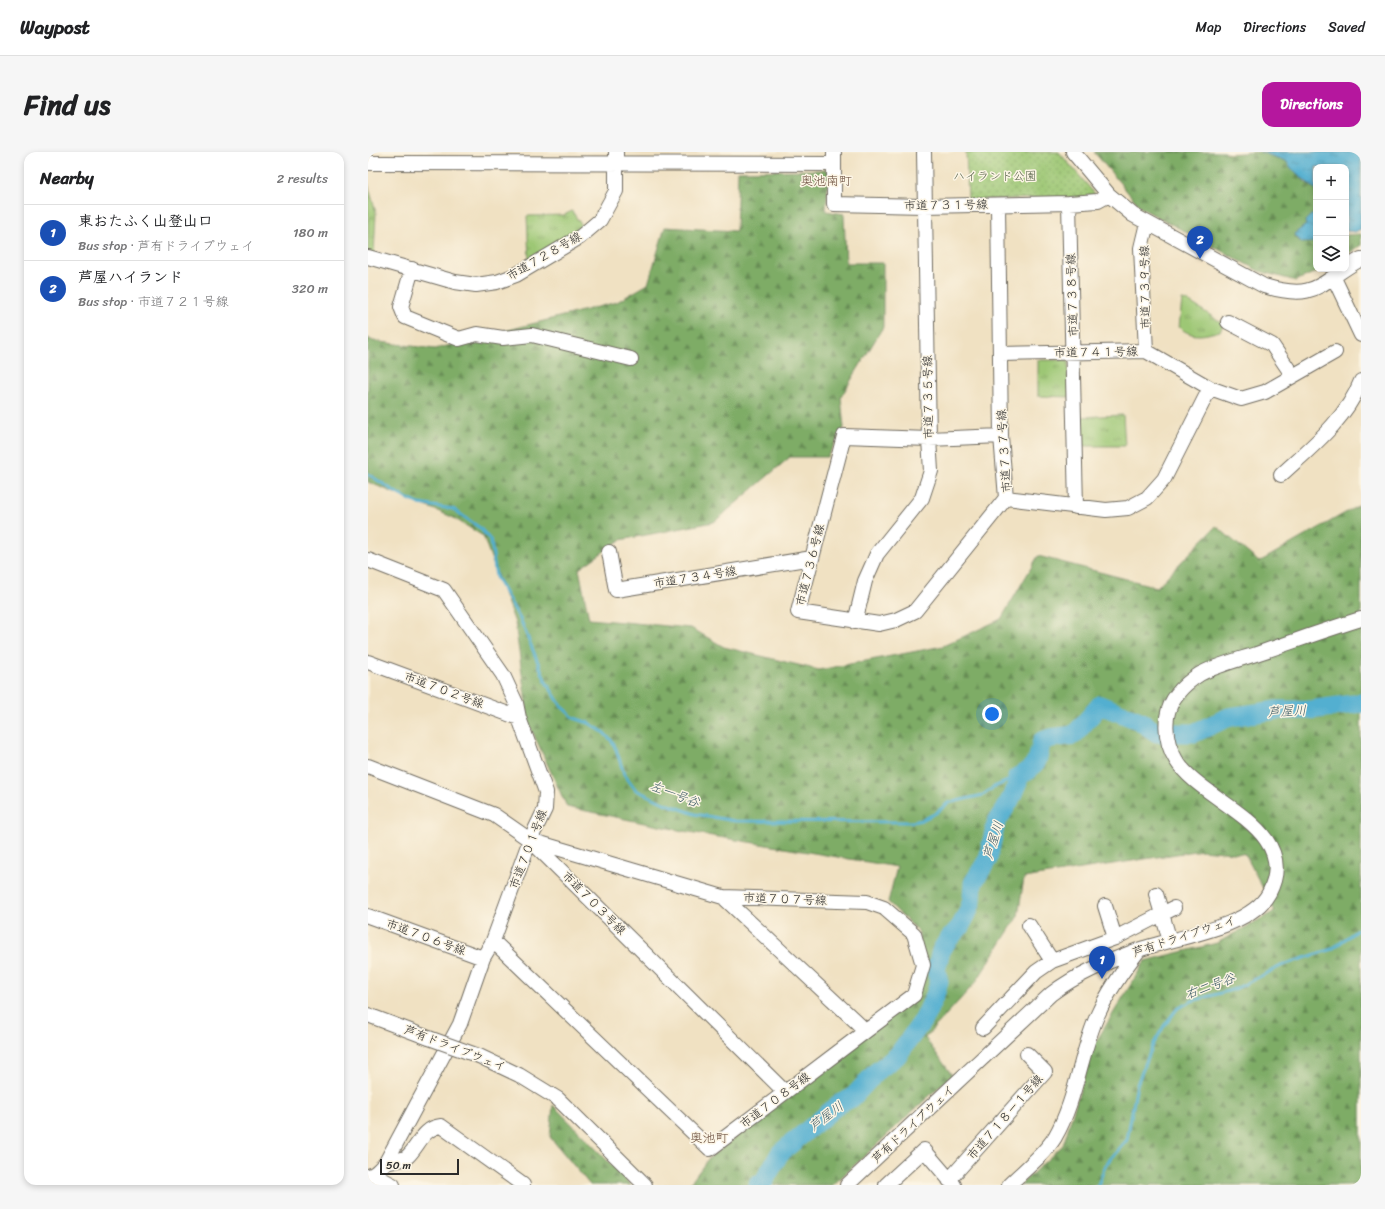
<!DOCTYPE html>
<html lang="en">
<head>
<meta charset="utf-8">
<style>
	body { margin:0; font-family:Sriracha,"Klee One",sans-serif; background:#f6f6f6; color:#202124 }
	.controls { position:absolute; right:12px; top:12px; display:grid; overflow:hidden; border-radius:8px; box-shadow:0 2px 6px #0003 }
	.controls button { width:36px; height:36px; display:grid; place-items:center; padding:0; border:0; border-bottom:1px solid #e0e0e0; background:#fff; color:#202124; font:20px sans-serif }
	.scale { position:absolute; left:12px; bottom:10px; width:79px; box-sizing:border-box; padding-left:4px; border:2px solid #2b2b2b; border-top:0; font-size:11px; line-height:14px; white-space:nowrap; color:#2b2b2b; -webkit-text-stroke:3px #fcf5e5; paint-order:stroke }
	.you { position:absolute; left:624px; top:562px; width:14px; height:14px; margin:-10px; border:3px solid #fff; border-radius:50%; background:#1a73e8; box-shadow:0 0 0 6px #1a73e833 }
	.badge { display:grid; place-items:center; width:26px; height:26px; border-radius:50%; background:#b5179e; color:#fff; font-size:13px; font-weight:700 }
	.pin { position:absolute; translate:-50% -33px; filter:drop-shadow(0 1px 2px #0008) }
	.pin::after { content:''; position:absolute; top:21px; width:14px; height:12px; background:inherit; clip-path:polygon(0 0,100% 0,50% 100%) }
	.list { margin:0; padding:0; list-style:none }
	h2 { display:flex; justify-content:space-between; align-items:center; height:52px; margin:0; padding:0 16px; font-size:17px }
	h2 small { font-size:13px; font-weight:400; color:#757577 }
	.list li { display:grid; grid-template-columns:26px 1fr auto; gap:12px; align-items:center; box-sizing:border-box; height:56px; padding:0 16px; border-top:1px solid #e0e0e0 }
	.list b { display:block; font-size:15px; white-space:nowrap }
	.list p { margin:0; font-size:13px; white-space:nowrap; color:#757577 }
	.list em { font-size:13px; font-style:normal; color:#757577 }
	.icon { flex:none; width:22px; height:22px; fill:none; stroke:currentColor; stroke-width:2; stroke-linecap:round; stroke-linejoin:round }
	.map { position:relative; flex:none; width:993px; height:1033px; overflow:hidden; border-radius:12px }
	header { display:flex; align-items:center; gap:24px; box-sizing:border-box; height:56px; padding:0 20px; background:#fff; border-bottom:1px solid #e0e0e0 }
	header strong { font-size:19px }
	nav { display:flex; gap:22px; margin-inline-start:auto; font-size:14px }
	.intro { display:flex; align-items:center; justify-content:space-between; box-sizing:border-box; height:96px; padding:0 24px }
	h1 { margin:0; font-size:28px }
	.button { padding:10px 18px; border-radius:12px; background:#b5179e; color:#fff; font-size:14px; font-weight:700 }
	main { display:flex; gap:24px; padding:0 24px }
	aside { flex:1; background:#fff; border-radius:12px; box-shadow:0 2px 6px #0003 }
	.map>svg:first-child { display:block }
	.grass { fill:url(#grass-tufts); stroke:#647950 }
	.forest { fill:url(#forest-firs); stroke:#546c48 }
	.park { fill:url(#park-dots); stroke:#647950 }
	.water { fill:url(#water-ripples); stroke:#3e6d7e }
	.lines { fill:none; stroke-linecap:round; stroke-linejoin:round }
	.stream { stroke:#52afd0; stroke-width:3 }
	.river { stroke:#52afd0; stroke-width:19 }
	.minor-casing { stroke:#706b60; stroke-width:16 }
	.minor { stroke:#fff; stroke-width:14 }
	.minor-bridge-casing { stroke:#706b60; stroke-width:16; stroke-linecap:butt }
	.minor-bridge { stroke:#fff; stroke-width:14 }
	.labels { text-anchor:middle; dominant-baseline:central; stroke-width:3; stroke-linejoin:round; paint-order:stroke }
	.park-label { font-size:12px; fill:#4d5a41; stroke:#fcf5e5 }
	.street-label { font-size:12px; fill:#2b2b2b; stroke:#fcf5e5 }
	.neighbourhood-label { font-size:13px; fill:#6f5444; stroke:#fcf5e5 }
	.water-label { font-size:13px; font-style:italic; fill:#395965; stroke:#fcf5e5 }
</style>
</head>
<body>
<header>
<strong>Waypost</strong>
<nav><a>Map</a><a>Directions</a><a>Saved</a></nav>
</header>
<div class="intro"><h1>Find us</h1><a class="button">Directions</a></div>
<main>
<aside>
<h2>Nearby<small>2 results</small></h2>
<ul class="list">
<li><span class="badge" style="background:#1a4fb4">1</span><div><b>東おたふく山登山口</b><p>Bus stop · 芦有ドライブウェイ</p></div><em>180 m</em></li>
<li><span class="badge" style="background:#1a4fb4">2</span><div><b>芦屋ハイランド</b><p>Bus stop · 市道７２１号線</p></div><em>320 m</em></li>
</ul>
</aside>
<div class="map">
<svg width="993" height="1033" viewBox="0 0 993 1033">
	<defs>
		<pattern id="grass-tufts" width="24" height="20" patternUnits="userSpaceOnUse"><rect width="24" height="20" fill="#9dc774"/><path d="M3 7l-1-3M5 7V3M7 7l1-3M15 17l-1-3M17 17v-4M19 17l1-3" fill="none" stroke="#80a25f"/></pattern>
		<pattern id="forest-firs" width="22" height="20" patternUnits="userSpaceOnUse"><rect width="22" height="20" fill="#7eac66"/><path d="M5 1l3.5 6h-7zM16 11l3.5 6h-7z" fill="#678c54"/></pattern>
		<pattern id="park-dots" width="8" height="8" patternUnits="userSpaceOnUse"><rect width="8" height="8" fill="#9dc774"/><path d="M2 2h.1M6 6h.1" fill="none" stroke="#80a25f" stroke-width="1.8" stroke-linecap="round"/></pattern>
		<pattern id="water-ripples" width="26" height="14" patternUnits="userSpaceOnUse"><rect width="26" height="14" fill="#52afd0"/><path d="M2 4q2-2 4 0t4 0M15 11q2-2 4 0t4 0" fill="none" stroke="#448fa9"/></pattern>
	</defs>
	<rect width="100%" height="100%" fill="#fcf5e5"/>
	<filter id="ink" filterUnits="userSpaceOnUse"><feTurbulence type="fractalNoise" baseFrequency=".025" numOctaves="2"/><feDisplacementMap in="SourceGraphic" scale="8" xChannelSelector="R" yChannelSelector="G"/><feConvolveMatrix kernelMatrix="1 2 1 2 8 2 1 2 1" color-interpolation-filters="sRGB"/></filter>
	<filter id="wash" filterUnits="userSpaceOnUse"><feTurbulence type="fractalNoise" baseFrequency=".012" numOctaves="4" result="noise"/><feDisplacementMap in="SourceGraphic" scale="16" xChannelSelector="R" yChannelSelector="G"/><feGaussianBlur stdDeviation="0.9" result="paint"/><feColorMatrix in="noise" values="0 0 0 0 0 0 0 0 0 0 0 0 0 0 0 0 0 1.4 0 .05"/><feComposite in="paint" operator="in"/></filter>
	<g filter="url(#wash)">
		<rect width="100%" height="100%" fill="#f0e1c2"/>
		<!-- grass -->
		<path class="grass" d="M0 32 8 61 6 102 0 100Z
			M204 59 214 74 161 109 159 64 196 63Z
			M814 148 820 149 856 172 852 179C836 183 825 187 811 175Z
			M670 208H700L702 245 670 244Z
			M755 263 757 294H714L712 265Z"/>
		<!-- forest -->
		<path class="forest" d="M726 0H856L860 2 892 0 906 2 918 9 937 30 948 38V63H943L937 69 938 73 926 82 931 89H948V117H954L928 129 891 119 773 56Z
			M461 18 458 59 476 62 478 111H515V175L473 245 476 276 459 305H422L346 370 252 388 211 417 221 467 323 476 356 495 451 518 575 494 633 467 670 404 789 435 848 374 891 410 993 352V1033H652L695 993 726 893 777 809 849 791 907 759 877 702 834 698 656 726 650 764 608 830 557 886 584 923 465 1033H321L340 1007 550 844 551 780 520 750 529 715 315 679 199 655 161 572 147 471 115 384 84 365 0 330V186L5 189 67 197 249 150 280 132 297 75 368 79 370 19Z
			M993 82V93L978 103V83Z
			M185 953 263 1033H222L182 985Z"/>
		<!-- park -->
		<path class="park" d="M598 0H691L727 42 720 45 600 48Z"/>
		<!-- water -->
		<path class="water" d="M892 0H993V77L987 80 978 79V15H948V38L924 17 918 9Z
			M943 63H948V90L934 91 926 82 938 73 937 69Z"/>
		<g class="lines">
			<!-- stream -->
			<path class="stream" d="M0 322 32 343 51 352 85 357 112 376 123 389 128 425 153 469 178 530 194 555 206 566 221 571 235 580 243 588 248 597 256 622 268 638 296 651 327 662 367 669 544 670 554 668 568 661 580 651 615 643 626 635 649 625
				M730 1033 738 1012 759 988 769 932 785 893 796 874 809 857 824 849 867 837 915 813 964 797 993 775"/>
			<!-- river -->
			<path class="river" d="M390 1033 396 1029 412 1001 471 952 484 946 508 920 529 904 556 867 567 843 571 830 568 818 573 799 579 789 592 775 599 762 604 749 605 731 620 707 628 671 642 648 650 630 649 625 660 619 669 609 674 589 683 586 706 583 732 553 772 569 789 581H826L861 565 909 558H942L993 551"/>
		</g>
	</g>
	<g filter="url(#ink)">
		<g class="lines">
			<defs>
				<path id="minor" d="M466 0V52L556 54 701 51 730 49 741 43
					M705 0 741 43 765 63 896 134C950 150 951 130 993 107
					M0 11 466 12
					M701 51 708 355
					M630 53 633 284 638 346 738 358 760 356 779 346 796 327 842 236
					M0 105 87 130 108 133 129 130 148 123 212 85 232 68 248 39V0
					M44 117 33 155 37 165 91 187 109 182 135 186 164 183 263 207
					M966 126 993 183
					M860 170 904 193 925 224
					M778 199 773 96 779 71
					M633 202 778 199 842 236 873 247 897 240 967 200
					M633 284 561 287 476 284 430 460 511 472 528 468 547 459 638 346
					M913 323C942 296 978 268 993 229
					M241 400 248 438 444 406
					M0 408 76 438 135 523 148 551 151 566 178 640 177 657 162 688 125 789 115 806 92 872 17 1012
					M487 470 497 429 509 402 554 346 563 319 561 287 556 0
					M0 510 151 566
					M0 614 126 663 162 688 417 940
					M165 689 355 745 499 750 516 756 546 782 555 813 546 843 498 879
					M788 742 794 762 806 756
					M737 754 747 786
					M0 764 115 806
					M661 773 684 809
					M125 789 342 997 498 879 355 745
					M0 863 61 886
					M615 876 668 820 684 809 747 786 794 762 802 789
					M111 904 151 923 190 947 277 1033
					M6 1023 25 1033
					M0 1024C9 1023 10 1017 17 1012 24 1008 35 1009 40 1004 52 992 55 976 73 974L155 1033
					M581 1028 677 920 659 902
					M479 1033 683 842C709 822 739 810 770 798 806 785 882 777 901 741 935 676 833 650 808 608 800 595 797 580 799 565 802 546 816 532 832 522 851 512 874 507 894 500 927 489 960 477 993 467
					M518 1033 556 998 586 1033
					M641 1033C656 1018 676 1003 687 985 709 947 712 901 730 862 740 840 756 817 771 798"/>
			</defs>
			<!-- minor casing -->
			<use href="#minor" class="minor-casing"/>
			<!-- minor -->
			<use href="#minor" class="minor"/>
			<defs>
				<path id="minor-bridge" d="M61 886 111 904"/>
			</defs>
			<!-- minor-bridge casing -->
			<use href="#minor-bridge" class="minor-bridge-casing"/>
			<!-- minor-bridge -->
			<use href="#minor-bridge" class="minor-bridge"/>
		</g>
	</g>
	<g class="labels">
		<!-- park labels -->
		<g class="park-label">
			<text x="627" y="24">ハイランド公園</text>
		</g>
		<!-- street labels -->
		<g class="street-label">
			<text transform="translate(578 53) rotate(-1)">市道７３１号線</text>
			<text transform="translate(176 104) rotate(-30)">市道７２８号線</text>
			<text transform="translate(777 135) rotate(-91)">市道７３９号線</text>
			<text transform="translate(704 143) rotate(-92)">市道７３８号線</text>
			<text transform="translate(728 200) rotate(-1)">市道７４１号線</text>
			<text transform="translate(560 245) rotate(-91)">市道７３５号線</text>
			<text transform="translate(636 299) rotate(-94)">市道７３７号線</text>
			<text transform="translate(442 413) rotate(-76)">市道７３６号線</text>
			<text transform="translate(327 425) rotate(-9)">市道７３４号線</text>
			<text transform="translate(76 538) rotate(20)">市道７０２号線</text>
			<text transform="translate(160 697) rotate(-69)">市道７０１号線</text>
			<text transform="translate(417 747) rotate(2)">市道７０７号線</text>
			<text transform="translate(226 751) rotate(45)">市道７０３号線</text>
			<text transform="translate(816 784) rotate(-18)">芦有ドライブウェイ</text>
			<text transform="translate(58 785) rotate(20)">市道７０６号線</text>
			<text transform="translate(87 896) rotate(21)">芦有ドライブウェイ</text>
			<text transform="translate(407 948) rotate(-37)">市道７０８号線</text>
			<text transform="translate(637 965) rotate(-49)">市道７１８－１号線</text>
			<text transform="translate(545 972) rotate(-43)">芦有ドライブウェイ</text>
		</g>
		<!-- neighbourhood labels -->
		<g class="neighbourhood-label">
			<text x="458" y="28">奥池南町</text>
			<text x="341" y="985">奥池町</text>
		</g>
		<!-- water labels -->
		<g class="water-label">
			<text transform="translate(919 559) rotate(-3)">芦屋川</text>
			<text transform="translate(307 642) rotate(21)">左一号谷</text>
			<text transform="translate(625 688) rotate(-72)">芦屋川</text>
			<text transform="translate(842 834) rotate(-20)">右二号谷</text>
			<text transform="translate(458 964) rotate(-37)">芦屋川</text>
		</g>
	</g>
</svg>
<div class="controls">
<button>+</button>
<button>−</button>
<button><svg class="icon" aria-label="layers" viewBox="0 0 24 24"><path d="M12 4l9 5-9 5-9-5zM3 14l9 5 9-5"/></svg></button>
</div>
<div class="scale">50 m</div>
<div class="you"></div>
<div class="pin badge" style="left:734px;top:827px;background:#1a4fb4">1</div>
<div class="pin badge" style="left:832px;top:107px;background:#1a4fb4">2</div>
</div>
</main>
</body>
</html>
